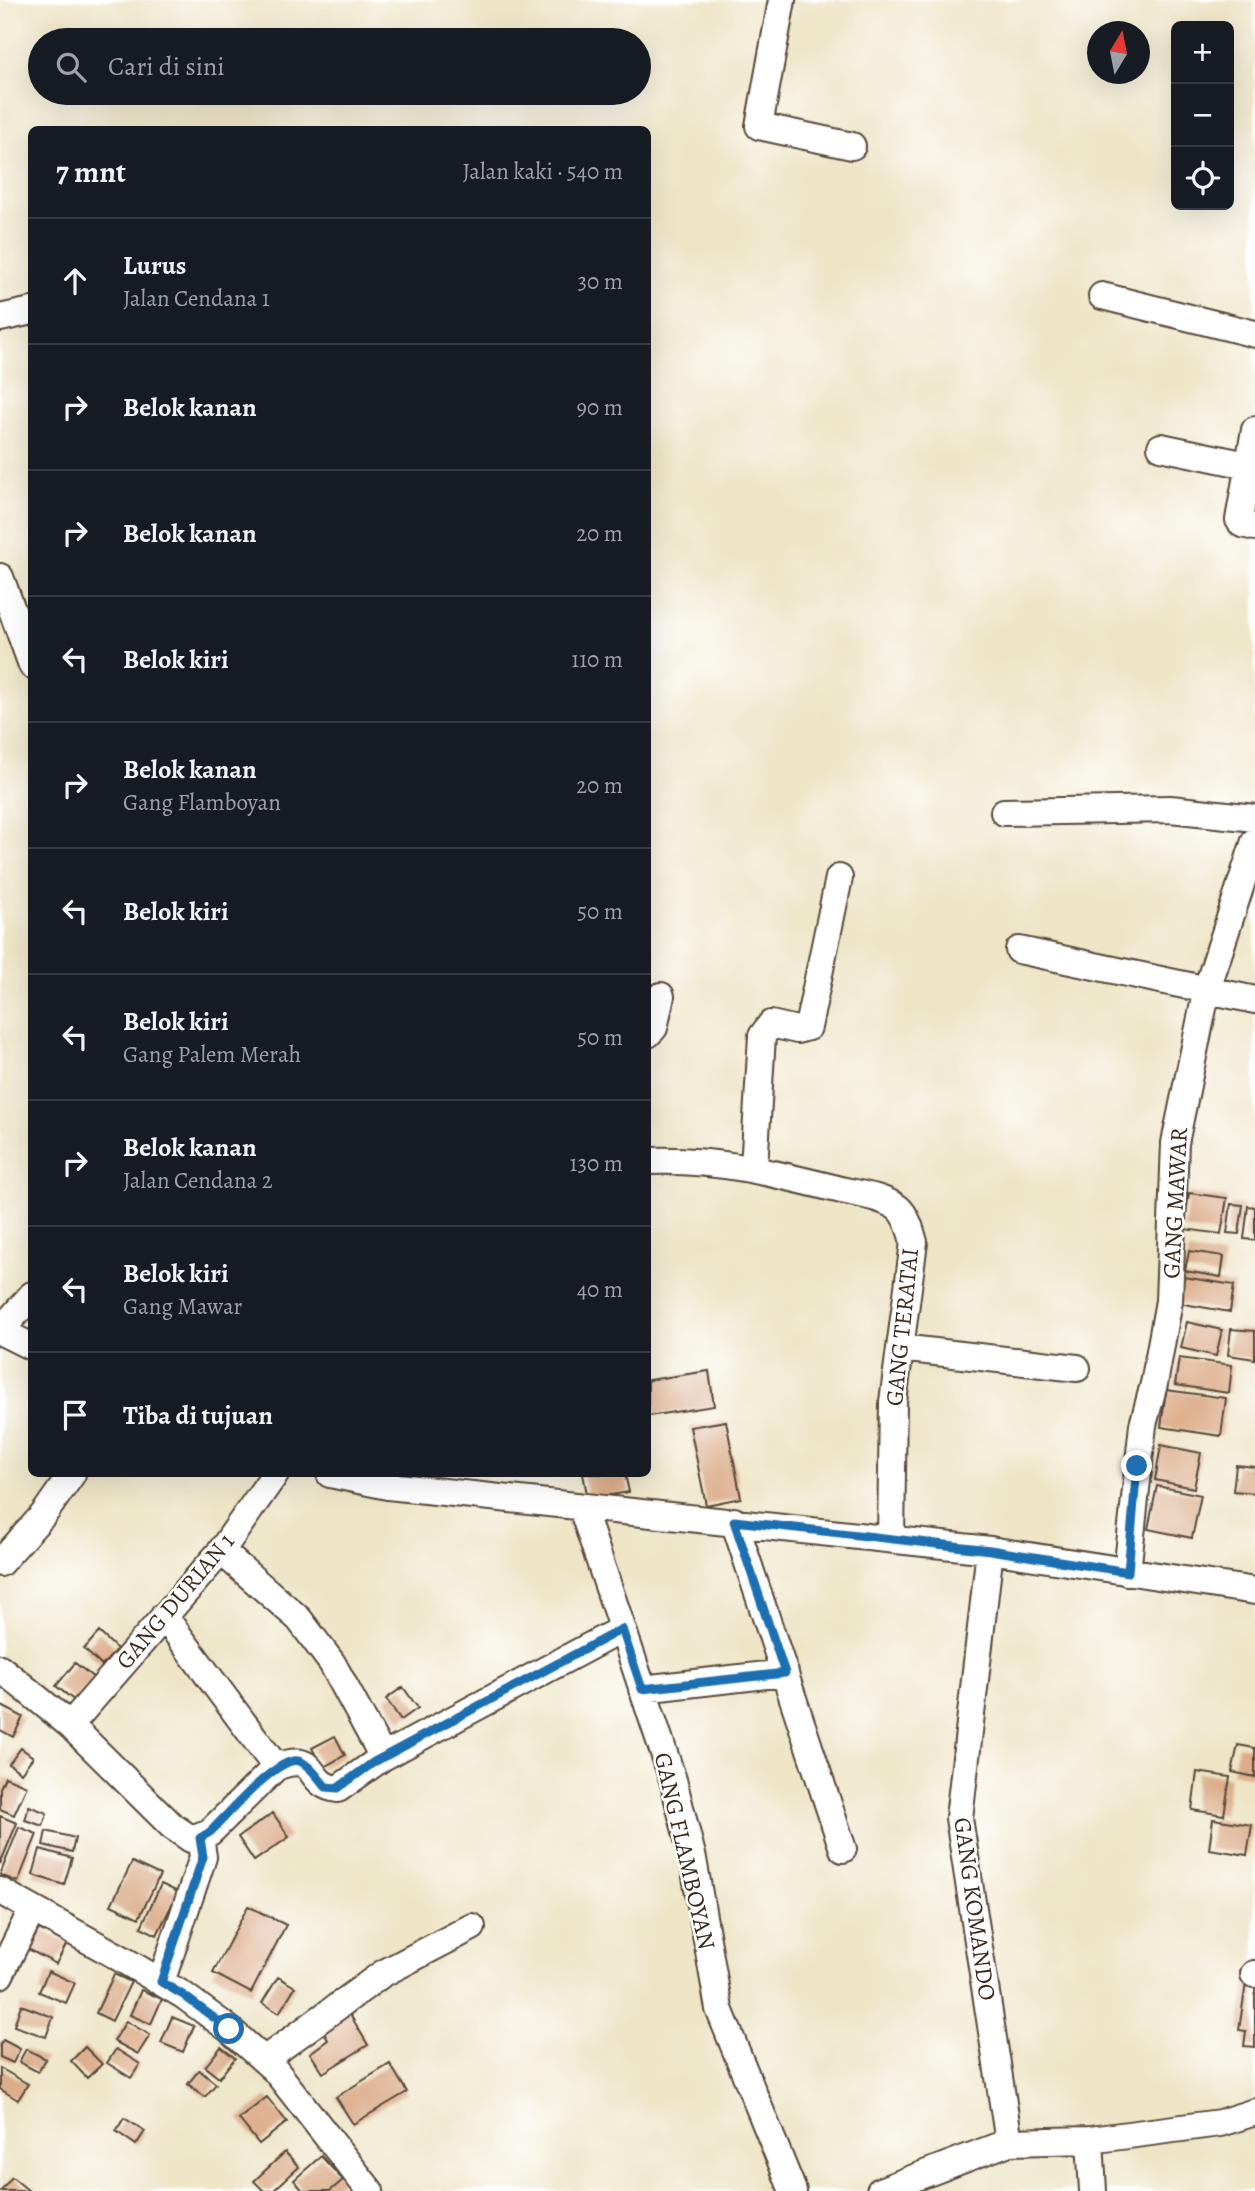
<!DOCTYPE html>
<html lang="id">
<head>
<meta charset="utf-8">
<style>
	body { margin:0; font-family:Alegreya,serif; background:#20242c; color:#f1f3f6 }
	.controls { position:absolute; right:21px; top:21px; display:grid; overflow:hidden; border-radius:10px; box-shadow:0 7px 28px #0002 }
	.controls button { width:63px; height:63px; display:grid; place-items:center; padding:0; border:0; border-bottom:2px solid #363941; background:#171b24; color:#f1f3f6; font:35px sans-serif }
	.compass { position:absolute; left:1087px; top:21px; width:63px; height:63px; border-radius:50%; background:#171b24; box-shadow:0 7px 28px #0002; rotate:10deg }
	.stop { position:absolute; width:21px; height:21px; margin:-16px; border:5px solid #1f6fb2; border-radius:50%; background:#fff }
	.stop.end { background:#1f6fb2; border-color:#fff; box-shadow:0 2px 7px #0008 }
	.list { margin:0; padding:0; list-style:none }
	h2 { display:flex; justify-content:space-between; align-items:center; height:91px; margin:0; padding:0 28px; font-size:30px }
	h2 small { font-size:23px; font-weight:400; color:#9ea1a6 }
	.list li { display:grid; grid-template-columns:46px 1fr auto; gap:21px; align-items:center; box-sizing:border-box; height:126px; padding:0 28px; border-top:2px solid #363941 }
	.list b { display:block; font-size:26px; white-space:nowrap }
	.list p { margin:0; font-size:23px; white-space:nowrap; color:#9ea1a6 }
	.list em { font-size:23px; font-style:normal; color:#9ea1a6 }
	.icon { flex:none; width:38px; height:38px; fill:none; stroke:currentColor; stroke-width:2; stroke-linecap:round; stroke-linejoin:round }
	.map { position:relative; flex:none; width:1255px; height:2191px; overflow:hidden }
	.search { position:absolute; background:#171b24; box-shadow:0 7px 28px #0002; left:28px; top:28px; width:623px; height:77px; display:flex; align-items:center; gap:18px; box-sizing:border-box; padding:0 24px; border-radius:38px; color:#9ea1a6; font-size:26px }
	.panel { position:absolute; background:#171b24; box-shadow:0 7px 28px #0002; left:28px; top:126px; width:623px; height:1351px; border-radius:10px }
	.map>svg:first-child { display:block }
	.building { fill:#dcad8b }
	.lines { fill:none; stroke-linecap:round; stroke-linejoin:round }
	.minor-casing { stroke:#564637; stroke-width:30 }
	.minor { stroke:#fff; stroke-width:26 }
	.route { stroke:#1f6fb2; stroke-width:9 }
	.labels { text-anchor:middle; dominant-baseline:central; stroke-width:5; stroke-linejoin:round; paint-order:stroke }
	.street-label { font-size:24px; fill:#3b2a1e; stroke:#fff }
</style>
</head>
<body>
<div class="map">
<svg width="1255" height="2191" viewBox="0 0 1255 2191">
	<rect width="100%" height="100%" fill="#fff"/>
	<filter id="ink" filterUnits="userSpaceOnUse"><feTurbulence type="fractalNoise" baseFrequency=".0143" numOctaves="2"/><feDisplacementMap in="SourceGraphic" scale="14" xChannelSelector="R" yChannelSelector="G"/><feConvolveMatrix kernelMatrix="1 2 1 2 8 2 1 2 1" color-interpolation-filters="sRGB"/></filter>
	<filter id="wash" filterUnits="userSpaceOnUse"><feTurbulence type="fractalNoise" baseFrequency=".00686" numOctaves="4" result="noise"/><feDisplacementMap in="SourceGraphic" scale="28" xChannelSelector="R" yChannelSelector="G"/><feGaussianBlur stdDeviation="1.57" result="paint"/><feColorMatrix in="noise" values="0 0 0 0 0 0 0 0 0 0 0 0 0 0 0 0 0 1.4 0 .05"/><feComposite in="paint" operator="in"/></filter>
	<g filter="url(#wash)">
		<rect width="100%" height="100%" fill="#eee5c7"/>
		<g id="blocks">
			<!-- building -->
			<path class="building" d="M1189 1193 1227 1198 1221 1234 1184 1229Z
				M1231 1204 1243 1205 1239 1234 1227 1233Z
				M1248 1206 1255 1207V1240L1244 1239Z
				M1189 1251 1224 1256 1221 1277 1185 1271Z
				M1183 1277 1234 1285 1230 1312 1178 1303Z
				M1187 1322 1222 1330 1216 1356 1181 1348Z
				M1231 1329 1255 1331V1359L1228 1355Z
				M1179 1358 1232 1365 1229 1393 1175 1385Z
				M709 1371 714 1406 648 1416V1380Z
				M1166 1390 1226 1398 1221 1436 1161 1427Z
				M726 1421 741 1498 706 1505 690 1427Z
				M1161 1445 1201 1453 1194 1488 1155 1480Z
				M1236 1465 1255 1467V1493L1233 1491Z
				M583 1474H625L629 1492 588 1499Z
				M1157 1486 1201 1495 1192 1538 1148 1529Z
				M99 1632 117 1649 102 1666 84 1649Z
				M75 1663 94 1678 75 1701 56 1686Z
				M403 1687 418 1708 401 1720 386 1699Z
				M0 1705 23 1717 13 1737 0 1730Z
				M335 1736 345 1755 322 1768 312 1748Z
				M1238 1745 1255 1748V1777L1232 1772Z
				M21 1748 33 1757 21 1773 9 1764Z
				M1197 1772 1230 1777 1224 1815 1192 1810Z
				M5 1777 27 1786 14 1815 0 1809V1788Z
				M29 1806 47 1813 43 1826 25 1820Z
				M273 1813 289 1837 254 1861 238 1837Z
				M0 1816 17 1823 0 1864Z
				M1213 1819 1252 1825 1247 1855 1209 1849Z
				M19 1827 37 1834 18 1882 0 1875Z
				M46 1831 75 1838 72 1852 43 1845Z
				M40 1849 72 1858 64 1885 33 1875Z
				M132 1862 160 1875 139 1918 111 1905Z
				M161 1884 178 1892 157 1935 141 1927Z
				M248 1906 286 1925 251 1993 213 1973Z
				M39 1929 67 1943 56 1964 28 1949Z
				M48 1971 75 1983 66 2003 39 1992Z
				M114 1974 131 1982 112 2021 96 2013Z
				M278 1977 295 1987 279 2013 262 2003Z
				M1246 1983 1255 1985V2047L1244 2046 1246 2031 1239 2030Z
				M141 1990 162 1999 151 2024 130 2015Z
				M21 2005 53 2017 46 2037 14 2026Z
				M348 2011 368 2045 323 2073 310 2053 328 2040 321 2027Z
				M172 2017 194 2026 183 2052 161 2043Z
				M126 2021 150 2035 138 2054 114 2041Z
				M3 2040 20 2049 13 2063 0 2057V2045Z
				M85 2047 102 2064 87 2078 71 2061Z
				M221 2047 235 2058 219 2078 205 2067Z
				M26 2049 46 2059 38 2072 19 2062Z
				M116 2049 140 2064 131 2078 107 2063Z
				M390 2064 407 2092 353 2124 336 2097Z
				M0 2068 28 2084 18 2100 0 2089Z
				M199 2070 216 2084 205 2097 188 2084Z
				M267 2097 287 2122 259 2144 239 2119Z
				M124 2118 145 2131 136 2145 116 2131Z
				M285 2152 299 2167 273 2191H264L254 2181Z
				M321 2156 343 2180 330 2191H303L294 2180Z
				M12 2177 29 2191H1Z"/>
		</g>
	</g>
	<g filter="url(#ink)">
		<use href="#blocks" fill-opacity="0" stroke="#564637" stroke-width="2"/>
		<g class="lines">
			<defs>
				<path id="minor" d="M782 0 759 126 852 146
					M1102 296 1255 334
					M0 318 32 311
					M1255 430 1239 520 1242 524 1255 527
					M1161 447 1247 465
					M0 577 32 665
					M1004 812 1170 809 1255 818
					M1019 950 1255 1000
					M648 1034 654 1028 661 996
					M648 1161C714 1158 773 1173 837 1189 856 1194 881 1196 898 1208 907 1216 911 1231 914 1242L893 1402 891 1539
					M754 1168 762 1036 771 1024 797 1030 808 1027 839 878
					M0 1331 32 1295
					M0 1331 32 1347
					M900 1348 1077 1368
					M330 1474 388 1486 990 1550 1255 1591
					M582 1508 673 1780 693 1859 719 2009 793 2191
					M734 1521 843 1849
					M990 1550 959 1818 1009 2142
					M0 1563 44 1514 72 1474
					M1127 1572 1143 1425 1154 1384 1169 1301 1175 1143 1207 989 1255 841
					M164 1616 276 1767C321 1750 303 1785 338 1789L383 1757 332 1663 299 1619 221 1551
					M0 1668 70 1725 172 1826 191 1839 210 1832 276 1767
					M642 1689 785 1673
					M70 1725 221 1551 275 1474
					M383 1757 622 1629
					M0 1891 115 1955 183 1995 229 2029 275 2070 370 2191
					M1254 1974H1255
					M0 1975 32 1910
					M161 1982 203 1857 200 1837
					M264 2060 382 1974 472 1927
					M1090 2140 1093 2191
					M880 2191 1009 2142 1090 2140 1220 2123 1255 2112"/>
			</defs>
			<!-- minor casing -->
			<use href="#minor" class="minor-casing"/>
			<!-- minor -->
			<use href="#minor" class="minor"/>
		</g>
	</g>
	<g class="lines" filter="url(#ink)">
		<!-- route -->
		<path class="route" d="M229 2029 183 1995 161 1982 203 1857 200 1838 210 1832C226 1817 278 1755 299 1761 309 1764 319 1779 326 1787L338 1788 374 1762 622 1629 642 1689 785 1673 734 1521 990 1550 1128 1572 1137 1466"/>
	</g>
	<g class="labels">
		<!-- street labels -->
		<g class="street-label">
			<text transform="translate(1175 1203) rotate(-87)">GANG MAWAR</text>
			<text transform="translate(902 1327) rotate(-84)">GANG TERATAI</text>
			<text transform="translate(175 1601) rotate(-50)">GANG DURIAN 1</text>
			<text transform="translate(685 1851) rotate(77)">GANG FLAMBOYAN</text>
			<text transform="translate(975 1909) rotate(82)">GANG KOMANDO</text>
		</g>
	</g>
</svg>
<div class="controls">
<button>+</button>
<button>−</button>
<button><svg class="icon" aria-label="locate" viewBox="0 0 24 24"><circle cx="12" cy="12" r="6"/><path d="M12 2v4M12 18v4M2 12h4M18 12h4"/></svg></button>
</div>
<svg class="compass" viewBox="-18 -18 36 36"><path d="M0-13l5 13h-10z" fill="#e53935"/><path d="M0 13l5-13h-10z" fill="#9ea1a6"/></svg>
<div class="stop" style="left:229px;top:2029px"></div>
<div class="stop end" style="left:1137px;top:1466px"></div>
<div class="search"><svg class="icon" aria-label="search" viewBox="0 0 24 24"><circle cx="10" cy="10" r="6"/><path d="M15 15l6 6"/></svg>Cari di sini</div>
<section class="panel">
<h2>7 mnt<small>Jalan kaki · 540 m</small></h2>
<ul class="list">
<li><svg class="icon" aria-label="ahead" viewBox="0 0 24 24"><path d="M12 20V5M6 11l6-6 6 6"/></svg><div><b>Lurus</b><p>Jalan Cendana 1</p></div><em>30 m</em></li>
<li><svg class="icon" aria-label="right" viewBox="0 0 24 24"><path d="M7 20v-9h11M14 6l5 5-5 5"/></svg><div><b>Belok kanan</b></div><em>90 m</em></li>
<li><svg class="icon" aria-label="right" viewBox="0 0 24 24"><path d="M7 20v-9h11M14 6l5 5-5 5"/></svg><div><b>Belok kanan</b></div><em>20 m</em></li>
<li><svg class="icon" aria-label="left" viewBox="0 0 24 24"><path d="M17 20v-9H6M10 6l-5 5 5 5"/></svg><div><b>Belok kiri</b></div><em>110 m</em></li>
<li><svg class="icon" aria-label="right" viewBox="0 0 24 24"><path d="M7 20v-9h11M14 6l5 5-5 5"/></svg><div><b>Belok kanan</b><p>Gang Flamboyan</p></div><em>20 m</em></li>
<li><svg class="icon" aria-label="left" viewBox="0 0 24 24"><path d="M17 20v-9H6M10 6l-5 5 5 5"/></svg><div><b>Belok kiri</b></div><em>50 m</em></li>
<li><svg class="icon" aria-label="left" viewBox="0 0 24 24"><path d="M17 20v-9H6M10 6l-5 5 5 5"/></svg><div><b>Belok kiri</b><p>Gang Palem Merah</p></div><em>50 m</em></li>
<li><svg class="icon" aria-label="right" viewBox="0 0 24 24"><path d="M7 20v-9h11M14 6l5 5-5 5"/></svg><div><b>Belok kanan</b><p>Jalan Cendana 2</p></div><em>130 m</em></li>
<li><svg class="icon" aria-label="left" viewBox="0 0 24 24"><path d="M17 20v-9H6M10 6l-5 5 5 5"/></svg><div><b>Belok kiri</b><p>Gang Mawar</p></div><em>40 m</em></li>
<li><svg class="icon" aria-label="arrive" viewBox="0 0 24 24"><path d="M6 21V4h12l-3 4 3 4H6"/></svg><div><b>Tiba di tujuan</b></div></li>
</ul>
</section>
</div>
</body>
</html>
